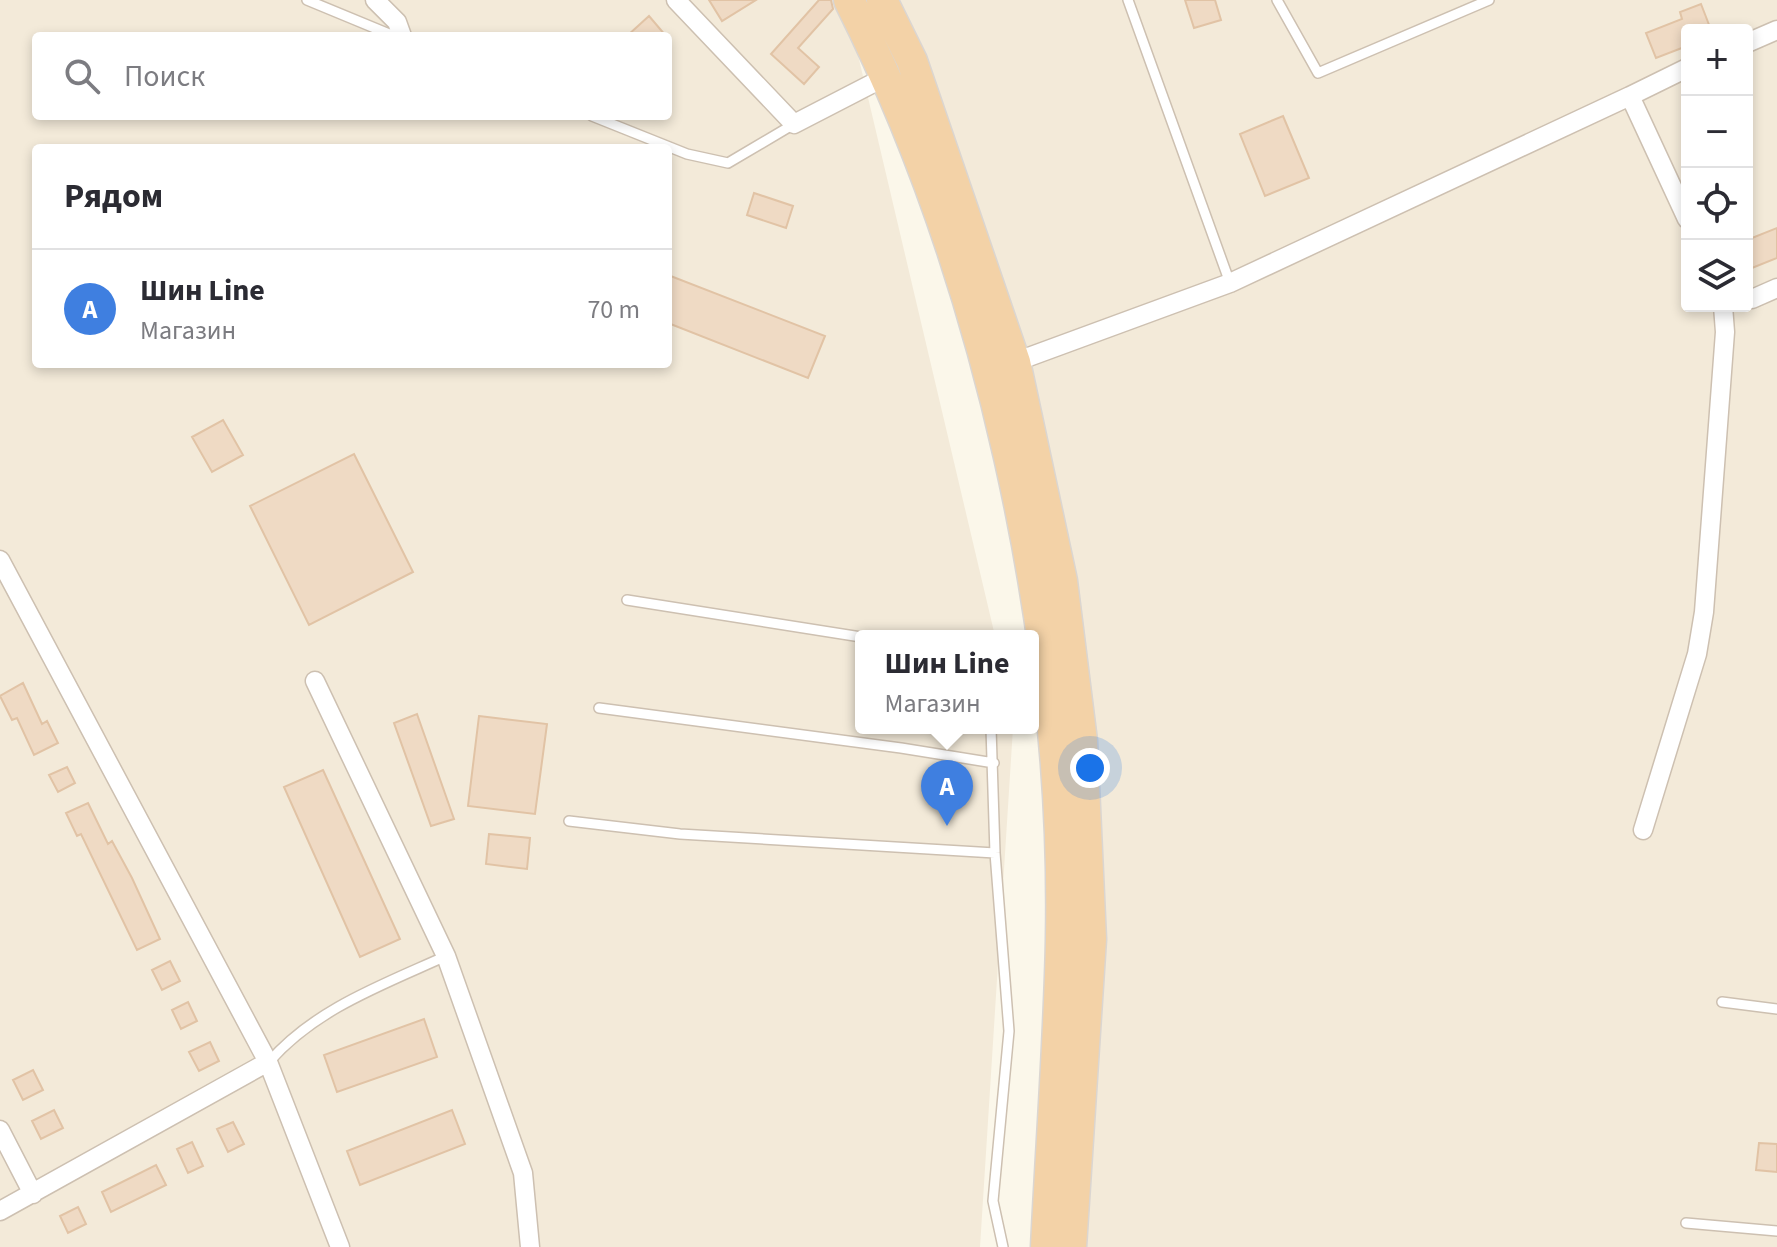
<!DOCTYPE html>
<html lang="ru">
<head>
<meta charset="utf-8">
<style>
	body { margin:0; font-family:"Source Sans 3",sans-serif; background:#f7f7f7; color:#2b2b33 }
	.controls { position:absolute; right:24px; top:24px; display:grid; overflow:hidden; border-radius:8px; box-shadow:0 4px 12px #0003 }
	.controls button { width:72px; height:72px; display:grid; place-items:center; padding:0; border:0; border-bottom:2px solid #e1e1e2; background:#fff; color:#2b2b33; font:40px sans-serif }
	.you { position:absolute; left:1090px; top:768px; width:28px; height:28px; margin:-20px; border:6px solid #fff; border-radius:50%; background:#1a73e8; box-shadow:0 0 0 12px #1a73e833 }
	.badge { display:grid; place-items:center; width:52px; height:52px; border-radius:50%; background:#111827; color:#fff; font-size:26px; font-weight:700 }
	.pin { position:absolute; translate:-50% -66px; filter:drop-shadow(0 2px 4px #0008) }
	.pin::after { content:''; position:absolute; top:42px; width:28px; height:24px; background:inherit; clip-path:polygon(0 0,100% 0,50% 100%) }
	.popup { position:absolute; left:855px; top:630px; width:184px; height:104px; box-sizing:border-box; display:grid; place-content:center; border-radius:8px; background:#fff; filter:drop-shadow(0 2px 6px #0005); font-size:26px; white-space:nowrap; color:#7c7c81 }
	.popup b { font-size:30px; color:#2b2b33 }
	.popup::after { content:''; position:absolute; left:50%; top:100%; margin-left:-16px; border:16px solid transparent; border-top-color:#fff }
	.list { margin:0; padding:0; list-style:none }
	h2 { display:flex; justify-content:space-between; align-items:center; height:104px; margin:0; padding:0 32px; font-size:34px }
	h2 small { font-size:26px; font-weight:400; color:#7c7c81 }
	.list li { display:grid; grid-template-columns:52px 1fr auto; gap:24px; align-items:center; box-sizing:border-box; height:120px; padding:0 32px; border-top:2px solid #e1e1e2 }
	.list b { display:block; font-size:30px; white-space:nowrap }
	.list p { margin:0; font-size:26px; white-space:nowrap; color:#7c7c81 }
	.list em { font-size:26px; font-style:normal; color:#7c7c81 }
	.icon { flex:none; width:44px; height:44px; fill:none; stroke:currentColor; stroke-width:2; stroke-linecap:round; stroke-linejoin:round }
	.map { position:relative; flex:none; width:1777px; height:1247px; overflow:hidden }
	.search { position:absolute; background:#fff; box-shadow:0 4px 12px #0003; left:32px; top:32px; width:640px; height:88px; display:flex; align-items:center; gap:20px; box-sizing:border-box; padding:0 28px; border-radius:8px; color:#7c7c81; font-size:30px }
	.panel { position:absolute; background:#fff; box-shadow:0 4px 12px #0003; left:32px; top:144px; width:640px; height:224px; border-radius:8px }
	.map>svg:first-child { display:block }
	.residential { fill:#f3ead9; fill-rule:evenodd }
	.building { fill:#efdac4; stroke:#e1c3a5; stroke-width:2 }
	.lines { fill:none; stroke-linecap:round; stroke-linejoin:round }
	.service-casing { stroke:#cdc0b1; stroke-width:12 }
	.minor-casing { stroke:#cdc0b1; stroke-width:21 }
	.trunk-casing { stroke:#dbd6d1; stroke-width:33 }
	.service { stroke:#fff; stroke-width:9 }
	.minor { stroke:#fff; stroke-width:18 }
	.trunk { stroke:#f3d2a7; stroke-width:30 }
</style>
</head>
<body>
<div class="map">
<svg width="1777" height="1247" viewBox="0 0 1777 1247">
	<rect width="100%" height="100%" fill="#fbf7ea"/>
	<!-- residential -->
	<path class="residential" d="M0 0H845L995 636H861V728H1013L980 1247H0ZM36 36H668V116H36ZM36 148H668V364H36Z
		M878 0H1777V1247H1050L1065 986 1022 411ZM1687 30H1747V306H1687Z"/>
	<!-- building -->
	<path class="building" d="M709 0H756L722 21Z
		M819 0H831L833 9 798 48 819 67 804 84 771 54Z
		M1185 0H1215L1221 20 1194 28Z
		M1701 4 1711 30H1687V46L1656 58 1646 33 1682 19 1680 12Z
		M649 16 666 36H627Z
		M1283 116 1309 178 1265 196 1240 134Z
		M754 193 793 206 786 228 747 215Z
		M1777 228V258L1747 270V240Z
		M668 275 825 336 808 378 668 323Z
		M223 420 243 455 212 472 192 437Z
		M354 454 413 572 309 625 250 506Z
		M23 683 42 724 47 721 58 743 34 755 17 718 12 720 0 696Z
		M417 714 454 819 431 826 394 723Z
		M479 716 547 724 535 814 468 806Z
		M67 767 75 783 58 792 49 775Z
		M323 770 400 939 360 957 284 787Z
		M88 803 108 844 112 841 132 878 160 939 137 950 81 834 77 836 66 813Z
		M489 834 530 838 527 869 486 864Z
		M170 961 180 981 162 990 152 970Z
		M188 1002 197 1021 181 1029 172 1010Z
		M424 1019 437 1057 337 1092 324 1055Z
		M210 1042 219 1061 199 1071 189 1052Z
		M33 1070 43 1090 23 1100 13 1080Z
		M54 1110 63 1128 41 1139 32 1121Z
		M452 1110 465 1144 360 1185 347 1151Z
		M233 1122 244 1144 228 1152 217 1129Z
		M192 1142 203 1166 188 1173 177 1149Z
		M1759 1143 1777 1144V1172L1756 1170Z
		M156 1165 166 1185 111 1212 102 1192Z
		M78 1207 86 1224 68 1233 60 1216Z"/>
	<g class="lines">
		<defs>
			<path id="service" d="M307 0 394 36
				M1128 0 1230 283
				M1277 0 1318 73 1489 0
				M592 116 687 154 728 163 794 124
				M627 600 861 637
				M599 708 901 748 994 763
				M991 728 995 853 1009 1031 993 1201 1003 1247
				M569 821 680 834 995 853
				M1722 1002 1777 1009
				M269 1062C315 1009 382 985 446 956
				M1686 1223 1777 1231"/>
			<path id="minor" d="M375 0 397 22 402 36
				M676 0 794 124 887 76
				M1747 43 1777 30
				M1630 96 1687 68
				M1752 299 1777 288
				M1015 362 1230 283 1630 96 1687 219
				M0 560 268 1062 340 1247
				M315 681 446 956 523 1173 530 1247
				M1643 830 1697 654 1704 612 1725 332 1723 306
				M0 1130 33 1194
				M0 1211 268 1062"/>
			<path id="trunk" d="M849 0C987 274 1067 631 1061 939 1059 1041 1051 1144 1046 1247
				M882 0 912 61 1015 362 1062 581 1082 741 1091 939 1071 1247"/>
		</defs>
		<!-- service casing -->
		<use href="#service" class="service-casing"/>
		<!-- minor casing -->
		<use href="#minor" class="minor-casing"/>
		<!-- trunk casing -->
		<use href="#trunk" class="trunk-casing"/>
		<!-- service -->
		<use href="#service" class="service"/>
		<!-- minor -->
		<use href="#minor" class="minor"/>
		<!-- trunk -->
		<use href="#trunk" class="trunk"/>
	</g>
</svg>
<div class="controls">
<button>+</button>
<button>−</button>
<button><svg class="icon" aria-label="locate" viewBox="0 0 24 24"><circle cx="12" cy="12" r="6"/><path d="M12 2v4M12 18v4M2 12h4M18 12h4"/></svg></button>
<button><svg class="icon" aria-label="layers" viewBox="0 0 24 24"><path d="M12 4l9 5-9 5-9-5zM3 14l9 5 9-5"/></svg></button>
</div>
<div class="you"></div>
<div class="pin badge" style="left:947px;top:826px;background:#3f7fe0">A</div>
<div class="popup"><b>Шин Line</b>Магазин</div>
<div class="search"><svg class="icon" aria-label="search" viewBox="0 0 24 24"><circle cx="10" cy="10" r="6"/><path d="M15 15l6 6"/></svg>Поиск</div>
<section class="panel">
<h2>Рядом<small></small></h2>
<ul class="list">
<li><span class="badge" style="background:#3f7fe0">A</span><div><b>Шин Line</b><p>Магазин</p></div><em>70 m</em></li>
</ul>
</section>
</div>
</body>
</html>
